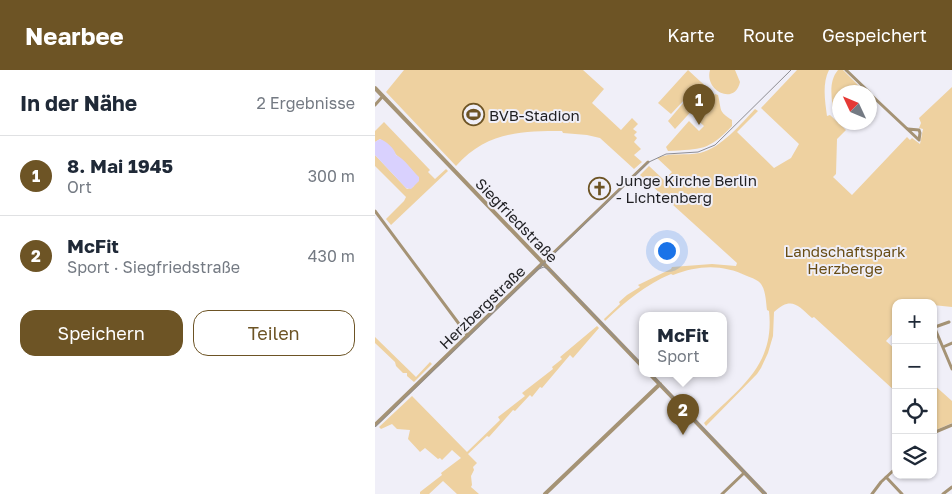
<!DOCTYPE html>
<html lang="de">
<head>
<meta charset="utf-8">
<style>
	body { margin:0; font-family:"Golos Text",sans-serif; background:#f2f2f3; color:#1f2937 }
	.controls { position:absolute; right:15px; bottom:15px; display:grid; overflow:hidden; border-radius:10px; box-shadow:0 1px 4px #0004 }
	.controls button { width:45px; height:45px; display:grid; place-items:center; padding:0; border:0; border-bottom:1px solid #e0e1e3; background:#fff; color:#1f2937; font:25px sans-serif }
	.compass { position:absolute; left:457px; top:15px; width:45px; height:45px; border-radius:50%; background:#fff; box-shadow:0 1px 4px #0004; rotate:314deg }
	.you { position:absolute; left:291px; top:180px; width:18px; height:18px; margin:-12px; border:4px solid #fff; border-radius:50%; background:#1a73e8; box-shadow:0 0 0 8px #1a73e833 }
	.badge { display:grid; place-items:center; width:32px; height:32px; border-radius:50%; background:#6d5425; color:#fff; font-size:16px; font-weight:700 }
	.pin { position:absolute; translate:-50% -41px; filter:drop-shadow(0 1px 2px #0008) }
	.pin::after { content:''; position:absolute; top:26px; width:18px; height:15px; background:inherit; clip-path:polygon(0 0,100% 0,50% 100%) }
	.popup { position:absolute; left:264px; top:242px; width:88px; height:65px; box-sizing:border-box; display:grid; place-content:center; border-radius:10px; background:#fff; filter:drop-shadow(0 1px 4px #0005); font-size:16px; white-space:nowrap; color:#747a83 }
	.popup b { font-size:19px; color:#1f2937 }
	.popup::after { content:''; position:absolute; left:50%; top:100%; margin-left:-10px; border:10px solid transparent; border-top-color:#fff }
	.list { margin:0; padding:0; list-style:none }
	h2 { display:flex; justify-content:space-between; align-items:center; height:65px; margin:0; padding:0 20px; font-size:21px }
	h2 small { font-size:16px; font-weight:400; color:#747a83 }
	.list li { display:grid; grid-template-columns:32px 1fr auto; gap:15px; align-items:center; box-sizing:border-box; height:80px; padding:0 20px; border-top:1px solid #e0e1e3 }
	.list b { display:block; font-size:19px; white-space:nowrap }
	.list p { margin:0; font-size:16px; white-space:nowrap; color:#747a83 }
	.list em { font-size:16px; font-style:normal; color:#747a83 }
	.actions { display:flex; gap:10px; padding:15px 20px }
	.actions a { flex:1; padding:11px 0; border:1px solid #6d5425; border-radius:15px; text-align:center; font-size:18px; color:#6d5425 }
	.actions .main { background:#6d5425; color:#fff }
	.icon { flex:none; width:28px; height:28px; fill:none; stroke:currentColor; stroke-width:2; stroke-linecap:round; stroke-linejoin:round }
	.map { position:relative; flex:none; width:577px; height:424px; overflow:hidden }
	header { display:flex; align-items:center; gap:30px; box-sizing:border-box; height:70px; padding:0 25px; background:#6d5425; color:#fff }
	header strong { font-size:24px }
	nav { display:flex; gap:28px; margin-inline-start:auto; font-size:18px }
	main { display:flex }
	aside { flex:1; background:#fff }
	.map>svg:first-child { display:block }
	.green { fill:#eed1a0 }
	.water { fill:#d9d1fe }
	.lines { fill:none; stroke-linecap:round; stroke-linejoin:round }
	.minor { stroke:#a59375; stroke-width:3 }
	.tertiary { stroke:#a59375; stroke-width:4 }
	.tram { stroke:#8d8d93; stroke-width:1 }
	.labels { text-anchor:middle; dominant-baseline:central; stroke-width:4; stroke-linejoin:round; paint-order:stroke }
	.poi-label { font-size:15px; fill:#1f1f22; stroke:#f0eff8; text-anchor:start }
	.street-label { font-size:15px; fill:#1f1f22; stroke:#f0eff8 }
	.park-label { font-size:15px; fill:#684c14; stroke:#f0eff8 }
</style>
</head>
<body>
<header>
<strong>Nearbee</strong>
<nav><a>Karte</a><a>Route</a><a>Gespeichert</a></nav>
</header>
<main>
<aside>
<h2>In der Nähe<small>2 Ergebnisse</small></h2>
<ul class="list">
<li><span class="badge">1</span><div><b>8. Mai 1945</b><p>Ort</p></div><em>300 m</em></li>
<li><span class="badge">2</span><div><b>McFit</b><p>Sport · Siegfriedstraße</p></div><em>430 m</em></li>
</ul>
<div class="actions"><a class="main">Speichern</a><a>Teilen</a></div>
</aside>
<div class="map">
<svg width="577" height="424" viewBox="0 0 577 424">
	<rect width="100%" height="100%" fill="#f0eff8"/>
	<!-- green -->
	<path class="green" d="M29 0H208L229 19 217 33 246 60 257 48 263 54 258 59 262 62 259 65 262 68 259 72 266 79 259 85 267 92 259 99 225 68 212 65 188 63 187 61C146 61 111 62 81 96L11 22Z
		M313 0 326 12 296 44 283 33Z
		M335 0H360L365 12C360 36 329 21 335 0Z
		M422 0H454C447 14 450 31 452 46L455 45 471 60 462 69 461 104 458 107 477 125 532 67 535 70 537 68 545 74 548 59 544 58 546 53 544 48 577 17V237L558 235V233H521V260L511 271 521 280V322L439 247 437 248C423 235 416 226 399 242L398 266 393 283 386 298 382 304 331 356 329 353C364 318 400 296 394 241L392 240C391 233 391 221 386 214 383 210 377 208 372 206 347 194 324 195 298 205L296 204C270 215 251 231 230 251L229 249 245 234 244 232 252 225 265 217 263 215 296 199 297 197 337 194 361 196 362 193 265 105 274 96 289 110 297 102 282 88C297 82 310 86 325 83 346 78 366 54 380 39L383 41 362 62 399 98 416 88 424 74 386 38Z
		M463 0H468L484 16 478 22H464L463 47 458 42C457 27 453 12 463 0Z
		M326 12 334 19V22L300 59 293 51Z
		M340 24 343 25C347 41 343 41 357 50V56C333 81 327 79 293 81L291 77 314 51 324 61 329 56 318 46Z
		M9 52 55 100 53 102 60 109 71 99 73 101 16 155 11 149 29 131 31 127 0 96V85L32 119 38 117 44 108C32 94 18 82 5 69L0 72V61Z
		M222 256 224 258 198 288 195 285 167 318 165 317 157 327 155 325 140 341 138 340 114 367 112 366 93 384 102 393 98 397 99 400 96 406 97 415 96 417 104 424H82L68 411 54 424H45V422L67 405 66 403 86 388 77 380 67 390 65 388 63 389 50 378 45 382 33 369 35 360 22 359 17 354 6 359 4 357 37 326 92 382 125 350 123 347 150 326 147 323 178 299 177 297 187 289 185 287Z
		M0 267 41 307 55 292 57 294 39 312 32 306V303H28L21 296 20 292 0 273Z
		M558 314 577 331V353L561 360 558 356Z"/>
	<!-- water -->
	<path class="water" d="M5 69C11 71 20 79 21 85 31 90 36 100 44 107V111L36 119 31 118 0 85V72Z"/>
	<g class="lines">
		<!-- minor -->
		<path class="minor" d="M471 0 494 22
			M494 23 544 70 545 63 544 60 533 59
			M0 35 8 26
			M0 141 93 266
			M168 193 273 92
			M558 254 577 299
			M560 257 574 252
			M568 277 577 273
			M558 363 577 355
			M511 407 527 424
			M347 424 369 403
			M497 424 506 412 521 398
			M568 424 577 417"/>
		<!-- tertiary -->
		<path class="tertiary" d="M0 18 268 297
			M275 304 390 424
			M0 355 168 193
			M170 424 285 314"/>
		<!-- tram -->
		<path class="tram" d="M161 200 169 197 178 202 268 296
			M276 304 391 424
			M0 357 274 92 291 84 323 82 340 75 416 0"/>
	</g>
	<!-- icons -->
	<defs>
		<symbol id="stadium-ring" viewBox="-11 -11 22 22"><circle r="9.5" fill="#f0eff8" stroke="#6d5425" stroke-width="1.5"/><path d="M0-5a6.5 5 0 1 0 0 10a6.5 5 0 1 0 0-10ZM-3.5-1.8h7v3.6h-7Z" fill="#6d5425"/></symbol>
		<symbol id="church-ring" viewBox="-11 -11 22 22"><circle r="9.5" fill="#f0eff8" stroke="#6d5425" stroke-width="1.5"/><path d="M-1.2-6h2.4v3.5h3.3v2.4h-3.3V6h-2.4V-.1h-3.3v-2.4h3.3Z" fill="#6d5425"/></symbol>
	</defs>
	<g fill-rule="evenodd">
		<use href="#stadium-ring" x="86" y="32" width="25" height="25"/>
		<use href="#church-ring" x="212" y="106" width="25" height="25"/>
	</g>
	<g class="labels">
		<!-- poi labels -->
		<g class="poi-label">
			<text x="114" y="45">BVB-Stadion</text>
			<text x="241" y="110">Junge Kirche Berlin<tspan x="241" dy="17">- Lichtenberg</tspan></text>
		</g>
		<!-- street labels -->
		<g class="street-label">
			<text transform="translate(142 150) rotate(46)">Siegfriedstraße</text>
			<text transform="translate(107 237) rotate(-44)">Herzbergstraße</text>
		</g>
		<!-- park labels -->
		<g class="park-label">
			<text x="470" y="181">Landschaftspark<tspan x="470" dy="17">Herzberge</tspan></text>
		</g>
	</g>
</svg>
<div class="controls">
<button>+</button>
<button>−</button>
<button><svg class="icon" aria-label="locate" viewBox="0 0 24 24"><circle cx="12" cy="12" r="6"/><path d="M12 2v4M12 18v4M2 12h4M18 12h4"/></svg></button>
<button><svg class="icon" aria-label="layers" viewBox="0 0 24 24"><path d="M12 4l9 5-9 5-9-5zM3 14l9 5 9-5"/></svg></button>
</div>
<svg class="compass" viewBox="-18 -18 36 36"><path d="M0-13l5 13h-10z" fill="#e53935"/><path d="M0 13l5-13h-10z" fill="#747a83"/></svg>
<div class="you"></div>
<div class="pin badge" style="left:324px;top:55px">1</div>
<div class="pin badge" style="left:308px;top:365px">2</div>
<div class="popup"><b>McFit</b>Sport</div>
</div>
</main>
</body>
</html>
